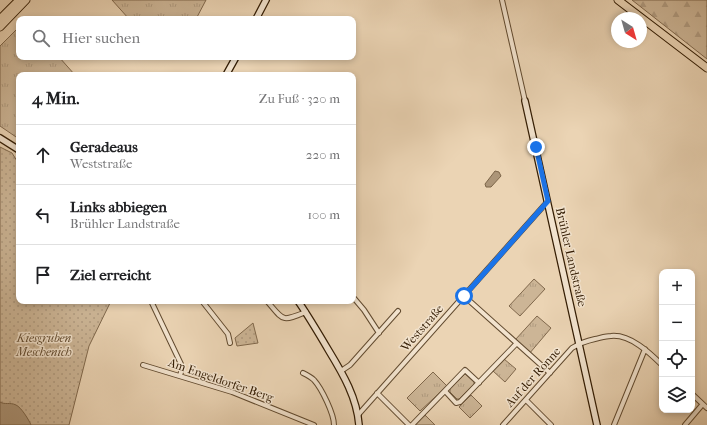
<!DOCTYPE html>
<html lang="de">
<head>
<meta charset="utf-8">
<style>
	body { margin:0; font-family:"IM FELL French Canon",serif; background:#f6f6f6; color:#202124 }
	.controls { position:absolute; right:12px; bottom:12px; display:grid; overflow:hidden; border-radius:8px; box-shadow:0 2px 6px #0003 }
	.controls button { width:36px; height:36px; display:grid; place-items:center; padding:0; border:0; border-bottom:1px solid #e0e0e0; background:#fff; color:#202124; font:20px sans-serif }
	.compass { position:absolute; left:611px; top:12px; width:36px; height:36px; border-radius:50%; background:#fff; box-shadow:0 2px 6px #0003; rotate:143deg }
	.stop { position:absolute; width:12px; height:12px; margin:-9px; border:3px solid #1a73e8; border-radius:50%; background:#fff }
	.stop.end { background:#1a73e8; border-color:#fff; box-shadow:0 1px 4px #0008 }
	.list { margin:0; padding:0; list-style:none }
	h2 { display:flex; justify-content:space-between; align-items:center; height:52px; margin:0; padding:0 16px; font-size:17px }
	h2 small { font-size:13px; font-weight:400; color:#757577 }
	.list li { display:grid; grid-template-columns:26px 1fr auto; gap:12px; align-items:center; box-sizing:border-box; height:60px; padding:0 16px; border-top:1px solid #e0e0e0 }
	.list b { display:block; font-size:15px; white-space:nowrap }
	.list p { margin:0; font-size:13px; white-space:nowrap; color:#757577 }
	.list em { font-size:13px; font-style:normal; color:#757577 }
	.icon { flex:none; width:22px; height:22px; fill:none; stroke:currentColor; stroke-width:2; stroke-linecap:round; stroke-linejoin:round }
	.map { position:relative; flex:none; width:707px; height:425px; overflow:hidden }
	.search { position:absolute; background:#fff; box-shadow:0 2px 6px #0003; left:16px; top:16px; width:340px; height:44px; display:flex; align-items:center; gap:10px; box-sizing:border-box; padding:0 14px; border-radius:8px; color:#757577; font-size:15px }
	.panel { position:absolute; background:#fff; box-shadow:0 2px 6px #0003; left:16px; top:72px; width:340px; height:232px; border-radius:8px }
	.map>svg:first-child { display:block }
	.grass { fill:url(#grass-tufts); stroke:#80684c }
	.forest { fill:url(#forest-firs); stroke:#80684c }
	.park { fill:url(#park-dots); stroke:#80684c }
	.water { fill:#ac9578; stroke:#7c6549 }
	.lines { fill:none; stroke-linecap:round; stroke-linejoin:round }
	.street-casing { stroke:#614a2f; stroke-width:6 }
	.secondary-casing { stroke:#331c03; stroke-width:8 }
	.highway-casing { stroke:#331c03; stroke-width:9 }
	.street { stroke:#f2e3ce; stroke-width:4 }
	.secondary { stroke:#f2e3ce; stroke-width:5.5 }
	.highway { stroke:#ebd4b4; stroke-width:7 }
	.route { stroke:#1a73e8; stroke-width:5 }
	.labels { text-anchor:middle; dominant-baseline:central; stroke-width:3; stroke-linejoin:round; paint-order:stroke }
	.street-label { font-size:12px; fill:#331c03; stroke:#f2e3ce }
	.park-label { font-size:12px; font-style:italic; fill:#614a2f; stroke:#f2e3ce }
</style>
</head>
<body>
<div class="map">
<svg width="707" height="425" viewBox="0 0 707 425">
	<defs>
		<pattern id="grass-tufts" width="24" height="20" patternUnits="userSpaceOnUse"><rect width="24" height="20" fill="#ccb596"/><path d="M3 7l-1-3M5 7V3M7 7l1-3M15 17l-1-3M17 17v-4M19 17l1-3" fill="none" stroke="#b09b80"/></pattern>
		<pattern id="forest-firs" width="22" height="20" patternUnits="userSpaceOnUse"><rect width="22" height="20" fill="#ccb596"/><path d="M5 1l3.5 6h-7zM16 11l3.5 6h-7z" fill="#b09b80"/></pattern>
		<pattern id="park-dots" width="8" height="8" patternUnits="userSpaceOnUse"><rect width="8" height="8" fill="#ccb596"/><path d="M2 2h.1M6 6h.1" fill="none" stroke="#b09b80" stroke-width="1.8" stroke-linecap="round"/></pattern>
	</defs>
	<rect width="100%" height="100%" fill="#ebd4b4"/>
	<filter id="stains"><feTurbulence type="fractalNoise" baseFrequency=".005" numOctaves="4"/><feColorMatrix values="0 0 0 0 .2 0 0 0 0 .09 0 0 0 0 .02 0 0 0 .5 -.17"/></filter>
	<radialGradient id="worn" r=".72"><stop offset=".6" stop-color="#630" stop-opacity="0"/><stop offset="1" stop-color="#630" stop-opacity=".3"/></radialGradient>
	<!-- grass -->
	<path class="grass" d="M112 0H206L196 19H129Z
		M19 27V57H59L75 75H19V139L0 126V46Z
		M534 279 545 289 520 316 509 306Z
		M537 316 551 328 529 354 515 340Z
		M504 359 516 369 505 382 493 371Z
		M433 372 447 386 420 411 407 398Z
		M465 374 474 382V384L459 399H457L450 392V389Z
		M471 395 482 406 470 418 459 407Z
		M424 414 435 425H414Z"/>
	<!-- forest -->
	<path class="forest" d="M632 0H707V59Z"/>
	<!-- park -->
	<path class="park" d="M0 147 12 153 19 164V301H102L110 303 89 346 69 425H0Z
		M253 323 258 343 237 346 235 338Z"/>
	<!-- water -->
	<path class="water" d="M495 171 499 172 501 176 491 187H486L485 184Z
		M0 402C5 405 10 402 16 405 21 407 29 420 31 425H0Z"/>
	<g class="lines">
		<defs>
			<path id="street" d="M502 0 525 101
				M464 296 550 373
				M353 297 364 310 379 333
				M151 301 181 364 182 368 180 376
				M202 301 228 334 230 343
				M267 301C284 321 281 322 306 312
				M143 365 232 392 314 425
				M341 371 350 365 398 311
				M303 373C307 375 311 377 314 380 322 389 334 414 334 425
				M445 391 456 403 460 402 516 344
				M377 393 409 425
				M692 394 707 408
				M526 400 551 425
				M358 415 548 201
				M412 425 465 370 479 383
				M503 425 572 348C580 343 586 341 595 339 600 338 606 336 611 336 630 334 650 353 662 365
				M614 425 645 349
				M685 425 702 405"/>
			<path id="secondary" d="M256 19 266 0
				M226 75 236 57
				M525 101 597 425
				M0 138 19 150
				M298 301C309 317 319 334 329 351 343 374 357 398 359 425"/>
			<path id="highway" d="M618 0 707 68
				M0 19 19 0
				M0 27 26 0"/>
		</defs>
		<!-- street casing -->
		<use href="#street" class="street-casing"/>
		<!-- secondary casing -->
		<use href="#secondary" class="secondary-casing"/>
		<!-- highway casing -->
		<use href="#highway" class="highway-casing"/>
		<!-- street -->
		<use href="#street" class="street"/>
		<!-- secondary -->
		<use href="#secondary" class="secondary"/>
		<!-- highway -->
		<use href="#highway" class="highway"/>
	</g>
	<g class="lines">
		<!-- route -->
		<path class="route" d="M464 296 548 201 536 147"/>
	</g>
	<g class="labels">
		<!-- street labels -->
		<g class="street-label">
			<text transform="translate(571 257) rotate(77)">Brühler Landstraße</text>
			<text transform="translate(422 328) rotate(-49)">Weststraße</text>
			<text transform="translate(533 377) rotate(-48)">Auf der Ronne</text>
			<text transform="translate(221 380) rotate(19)">Am Engeldorfer Berg</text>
		</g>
		<!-- park labels -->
		<g class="park-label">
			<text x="44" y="338">Kiesgruben<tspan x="44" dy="14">Meschenich</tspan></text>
		</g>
	</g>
	<rect width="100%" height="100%" filter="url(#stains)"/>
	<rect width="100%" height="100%" fill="url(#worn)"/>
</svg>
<div class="controls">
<button>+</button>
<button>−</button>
<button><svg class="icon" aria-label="locate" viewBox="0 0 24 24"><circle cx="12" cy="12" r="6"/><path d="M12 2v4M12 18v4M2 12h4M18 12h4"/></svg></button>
<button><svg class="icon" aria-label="layers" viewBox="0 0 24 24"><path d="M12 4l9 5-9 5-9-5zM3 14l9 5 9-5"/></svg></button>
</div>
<svg class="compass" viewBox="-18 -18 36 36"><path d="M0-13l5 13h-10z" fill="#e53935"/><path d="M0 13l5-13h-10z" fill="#757577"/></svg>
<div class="stop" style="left:464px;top:296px"></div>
<div class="stop end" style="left:536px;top:147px"></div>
<div class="search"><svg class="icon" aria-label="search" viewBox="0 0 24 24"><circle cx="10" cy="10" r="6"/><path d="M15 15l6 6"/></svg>Hier suchen</div>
<section class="panel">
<h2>4 Min.<small>Zu Fuß · 320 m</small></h2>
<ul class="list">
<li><svg class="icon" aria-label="ahead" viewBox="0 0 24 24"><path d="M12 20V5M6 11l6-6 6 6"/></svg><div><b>Geradeaus</b><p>Weststraße</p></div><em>220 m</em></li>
<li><svg class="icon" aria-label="left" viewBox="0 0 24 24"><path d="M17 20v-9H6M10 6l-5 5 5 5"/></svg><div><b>Links abbiegen</b><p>Brühler Landstraße</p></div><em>100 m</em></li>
<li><svg class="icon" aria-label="arrive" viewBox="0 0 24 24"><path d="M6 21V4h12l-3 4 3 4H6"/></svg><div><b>Ziel erreicht</b></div></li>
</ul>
</section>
</div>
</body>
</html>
